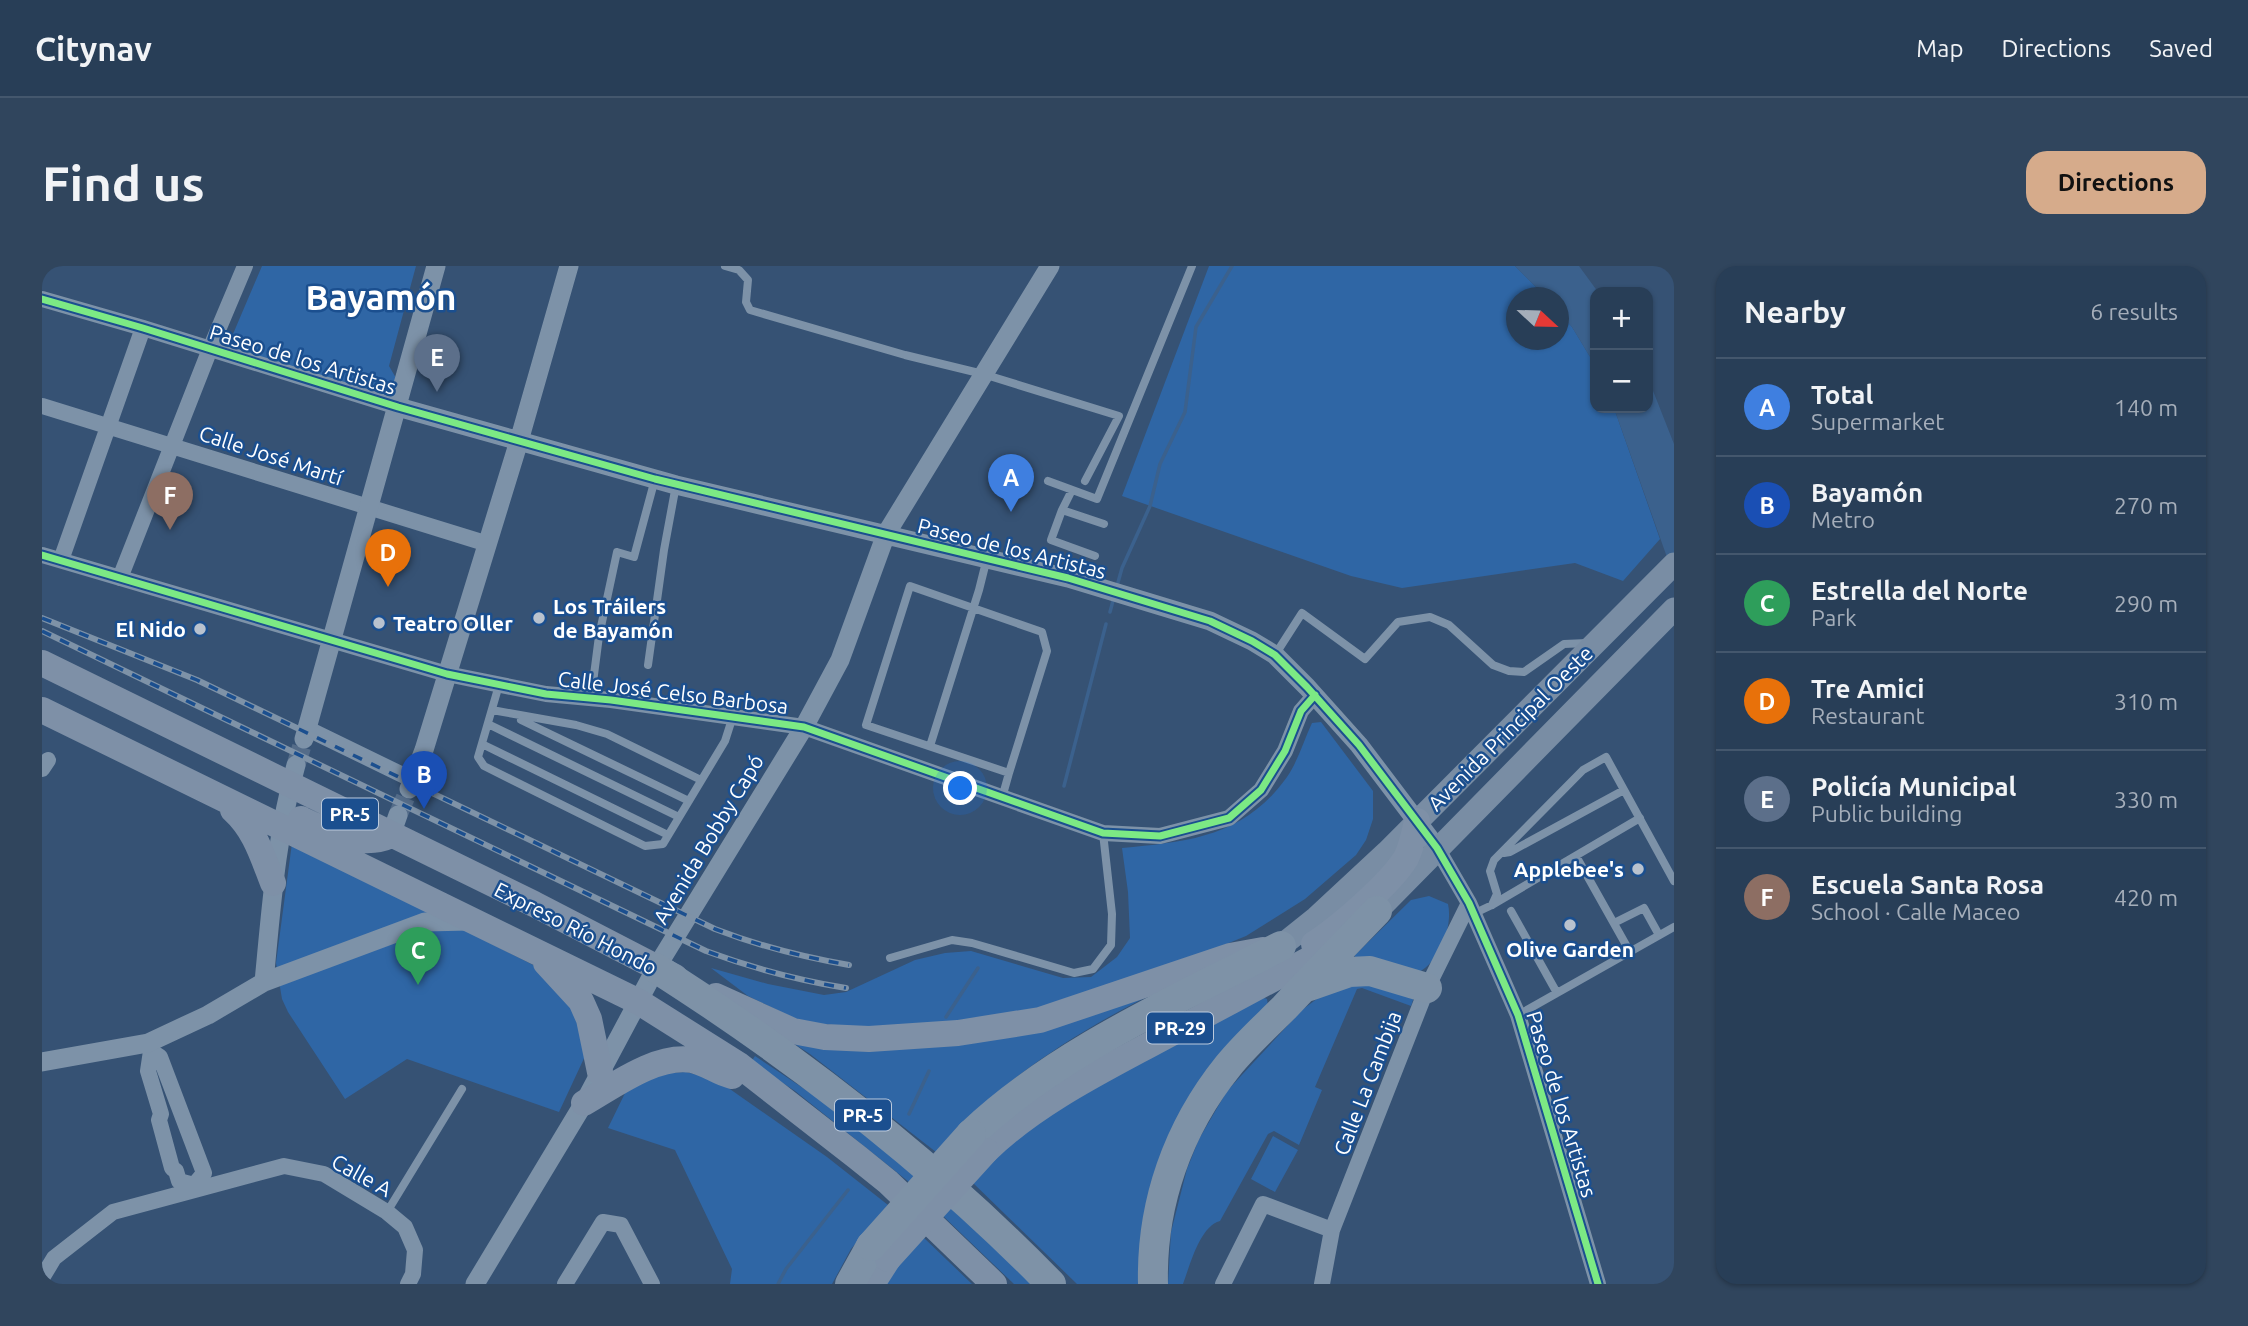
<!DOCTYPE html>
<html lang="en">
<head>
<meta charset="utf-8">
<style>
	body { margin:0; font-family:Ubuntu,sans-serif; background:#30455d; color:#f1f3f6 }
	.controls { position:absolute; right:21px; top:21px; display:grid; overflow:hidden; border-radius:14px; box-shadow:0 2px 5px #0004 }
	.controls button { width:63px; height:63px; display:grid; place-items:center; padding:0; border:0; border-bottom:2px solid #44576d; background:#283e57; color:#f1f3f6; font:35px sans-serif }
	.compass { position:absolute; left:1464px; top:21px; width:63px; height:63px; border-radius:50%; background:#283e57; box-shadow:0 2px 5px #0004; rotate:112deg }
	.you { position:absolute; left:919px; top:523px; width:24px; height:24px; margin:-18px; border:5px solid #fff; border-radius:50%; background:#1a73e8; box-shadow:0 0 0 10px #1a73e833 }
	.badge { display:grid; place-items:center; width:46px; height:46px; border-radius:50%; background:#d6ab8b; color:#fff; font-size:23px; font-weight:700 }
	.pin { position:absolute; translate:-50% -58px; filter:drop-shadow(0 2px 4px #0008) }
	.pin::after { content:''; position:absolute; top:37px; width:24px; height:21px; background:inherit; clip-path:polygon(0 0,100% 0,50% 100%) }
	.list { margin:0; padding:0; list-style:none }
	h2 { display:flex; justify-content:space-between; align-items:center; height:91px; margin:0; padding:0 28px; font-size:30px }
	h2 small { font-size:23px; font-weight:400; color:#a5aeba }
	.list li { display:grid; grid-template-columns:46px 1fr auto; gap:21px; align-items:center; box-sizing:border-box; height:98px; padding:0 28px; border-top:2px solid #44576d }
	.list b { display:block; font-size:26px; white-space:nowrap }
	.list p { margin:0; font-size:23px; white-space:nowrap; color:#a5aeba }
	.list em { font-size:23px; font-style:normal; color:#a5aeba }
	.map { position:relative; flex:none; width:1632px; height:1018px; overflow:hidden; border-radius:21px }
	header { display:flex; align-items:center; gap:42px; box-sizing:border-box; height:98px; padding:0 35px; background:#283e57; border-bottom:2px solid #44576d }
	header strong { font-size:33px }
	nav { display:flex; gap:38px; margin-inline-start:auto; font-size:24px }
	.intro { display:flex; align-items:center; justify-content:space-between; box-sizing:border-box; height:168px; padding:0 42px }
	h1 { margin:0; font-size:49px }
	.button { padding:18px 32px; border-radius:21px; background:#d6ab8b; color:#111; font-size:24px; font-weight:700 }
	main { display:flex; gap:42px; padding:0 42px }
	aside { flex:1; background:#283e57; border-radius:21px; box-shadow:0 2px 5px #0004 }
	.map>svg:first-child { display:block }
	.green { fill:#2f66a5 }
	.water { fill:#3b618d }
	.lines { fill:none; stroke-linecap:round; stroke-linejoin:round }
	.stream { stroke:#3b618d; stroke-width:3.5 }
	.tertiary-tunnel { stroke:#546c89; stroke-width:19; stroke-dasharray:19 10; stroke-linecap:butt }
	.service { stroke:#7d92a8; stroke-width:8 }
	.minor { stroke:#7d92a8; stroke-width:16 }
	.tertiary { stroke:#7d92a8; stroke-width:19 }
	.secondary { stroke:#798da4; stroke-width:23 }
	.trunk { stroke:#7e90a7; stroke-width:26 }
	.motorway { stroke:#7e92a7; stroke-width:30 }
	.rail-casing { stroke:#7e92a7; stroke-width:6 }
	.rail { stroke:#1b4f8f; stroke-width:3.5; stroke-dasharray:10; stroke-linecap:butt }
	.trunk-bridge { stroke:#7e90a7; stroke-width:26 }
	.motorway-bridge { stroke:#7e92a7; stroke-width:30 }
	.cycleway-casing { stroke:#1b4f8f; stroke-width:11 }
	.cycleway { stroke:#7ce984; stroke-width:7 }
	.poi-dot { fill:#b9c2ce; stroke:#1b4f8f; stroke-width:2.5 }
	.labels { text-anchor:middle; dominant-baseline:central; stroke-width:5; stroke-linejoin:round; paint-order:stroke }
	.shield { fill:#1b4f8f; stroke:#bbcadd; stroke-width:2 }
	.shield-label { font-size:19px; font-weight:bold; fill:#fff }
	.street-label { font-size:21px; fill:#fff; stroke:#1b4f8f }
	.poi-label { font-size:21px; font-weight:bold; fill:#fff; stroke:#1b4f8f; text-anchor:start }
	.town-label { font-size:35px; font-weight:bold; fill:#fff; stroke:#1b4f8f }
</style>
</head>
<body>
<header>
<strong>Citynav</strong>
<nav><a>Map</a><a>Directions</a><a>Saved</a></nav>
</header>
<div class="intro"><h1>Find us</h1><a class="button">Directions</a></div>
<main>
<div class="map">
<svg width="1632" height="1018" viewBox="0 0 1632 1018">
	<rect width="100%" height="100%" fill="#365274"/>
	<!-- green -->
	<path class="green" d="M220 0H374L347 100 354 112V125L347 129H335L192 83 191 68Z
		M1167 0H1473L1504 31 1475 32V74H1517V46L1530 61 1553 99V142H1572L1618 273 1581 315 1533 297 1360 322 1309 310 1080 230Z
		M1279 456 1331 525V553L1324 574 1314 589 1263 633 1204 670 1135 698 970 750 834 763 760 756 706 730 669 702 726 718 782 729 804 726 873 694 903 687 929 685 1021 712 1049 711 1075 691 1088 672 1086 626 1080 582C1148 576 1203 570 1245 511 1256 495 1262 474 1270 457Z
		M250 577 503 705 537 747 544 788 517 846 365 793 303 833 246 746 240 733 234 697Z
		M1387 630 1406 638C1411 660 1398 695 1377 706L1313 694V689L1369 634Z
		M1310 715 1372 731 1369 740 1320 722 1315 723 1273 821 1280 824 1257 879 1232 865 1226 868 1178 955C1158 960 1148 999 1141 1018H1126L1129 966 1145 903 1157 873 1185 825 1260 744 1280 729Z
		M1122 722C1037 764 957 814 894 886L768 788 731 764 799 777Z
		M1219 731 1225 733 1226 740 1178 791 1100 1018H1035L929 915 1001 850Z
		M713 790 782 836 877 905 867 916 753 825 709 796Z
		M644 806 675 814 785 891 846 939 809 983 790 1018H688L690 1003 633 884 566 862 585 823 609 808Z
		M1231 870 1256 884 1233 926 1209 913Z
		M911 936 997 1018H972L900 949Z
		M880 970 930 1018H842Z"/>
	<!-- water -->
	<path class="water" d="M1473 0H1537L1556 26H1553V99L1530 61 1517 46V32L1504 31Z
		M1606 112 1632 178V311L1572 142H1606Z"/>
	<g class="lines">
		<!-- stream -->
		<path class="stream" d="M1075 320 1080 302 1108 240 1118 198 1143 146 1154 61 1190 0
			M1068 346 1072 331
			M1022 520 1064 358
			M904 751 936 702
			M867 848 887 805
			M736 1018 744 1003 806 924"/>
		<!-- tertiary-tunnel -->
		<path class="tertiary-tunnel" d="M254 499 262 473
			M356 549 367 523"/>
		<!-- service -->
		<path class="service" d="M683 0 697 4 706 14 704 36 708 44 863 89 941 108 1077 150 1043 215
			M1006 215 1055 233 1150 0
			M1020 244 1030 224
			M1053 290 1009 274 1020 244 1062 258
			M868 320 1000 366 1005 385 967 507 824 459Z
			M1233 389 1260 347 1323 393 1356 356 1388 351 1407 359 1451 399 1467 405 1482 406 1522 378 1545 377
			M606 399 622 284 634 219
			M457 419 436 491 442 500 603 580 621 578 683 475 691 450
			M549 432 557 370 575 286 592 291 613 213
			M450 444 534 459 565 468 659 514
			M479 454 647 535
			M446 458 637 551
			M440 478 626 569
			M888 480 937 324 945 292
			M960 532 967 507
			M1462 587 1468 586 1582 524
			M1534 590 1588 686
			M1450 639 1455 628 1448 605 1452 594 1541 504 1564 491 1632 615
			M1469 645 1515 727
			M1431 648 1450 639 1598 552
			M1572 657 1602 642 1617 669
			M848 692 910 674 930 677 1032 707 1051 703 1069 679 1070 648 1061 567
			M1476 749 1632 661
			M345 946 420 823"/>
		<!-- minor -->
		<path class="minor" d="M0 33 101 62 356 141
			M0 140 446 278
			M0 289 405 408 504 428 569 434 762 461 1061 567 1118 570 1187 552 1219 524 1243 485 1259 445 1273 429
			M19 294 101 62
			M78 312 168 83 203 0
			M264 462 371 514
			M0 503 6 494
			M1395 582 1427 637 1476 749 1556 1018
			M106 777 109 785 106 805 119 848 117 854 130 902 134 905 137 915 152 919
			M109 785 118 791 162 907 152 919
			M0 1012 12 992 71 946 242 900 282 908 345 946 363 961 373 984 371 1008 366 1018
			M523 1018 561 956 579 959 610 1018
			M1181 1018 1221 938 1290 964
			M1280 1018 1290 964 1385 722 1427 637"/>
		<!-- tertiary -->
		<path class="tertiary" d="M356 141 634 219 1026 312 1168 355 1210 375 1233 389 1265 421 1317 479 1395 582
			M262 473 394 0
			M367 523 382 484 477 175 527 0
			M349 569 356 549
			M222 716C229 644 234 570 254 499
			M0 796 106 777 166 749 222 716 383 656 427 655
			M433 1018 542 837 614 702 762 461 798 394 844 268 1008 0"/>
		<!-- secondary -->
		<path class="secondary" d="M1335 645 1632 343
			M1239 680 1274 652 1345 586 1632 298"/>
		<!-- trunk -->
		<path class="trunk" d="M0 397 492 638 633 711
			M0 444 597 736 697 799 815 891 846 916 952 1018
			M191 544C213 564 220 589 231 617
			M259 553C286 566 320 583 349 569
			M1272 678C1297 662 1349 617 1364 592 1370 580 1372 568 1375 555
			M504 697 539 735 547 753 558 806
			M674 730 751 765 783 771 827 773 916 767 998 754 1188 690 1221 684
			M542 837C572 820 614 788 650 794 665 797 676 807 690 810
			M944 885C990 840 1053 808 1109 778 1163 749 1216 721 1270 692L1296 674
			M830 1018 846 993"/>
		<!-- motorway -->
		<path class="motorway" d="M614 702C756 793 891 897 1009 1018
			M1267 720 1307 706 1328 705 1385 722
			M929 868C1015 786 1135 734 1239 680
			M808 1018 829 980
			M1111 1018C1109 938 1136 862 1186 800 1203 779 1223 761 1242 742 1273 709 1304 677 1335 645"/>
		<defs>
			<path id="rail" d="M0 352 155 414 673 663C717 680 761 691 807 699
				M0 365 664 685C710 702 755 714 804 722"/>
		</defs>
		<!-- rail casing -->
		<use href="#rail" class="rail-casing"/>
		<!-- rail -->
		<use href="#rail" class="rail"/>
		<!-- trunk-bridge -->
		<path class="trunk-bridge" d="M846 993 944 885"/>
		<!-- motorway-bridge -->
		<path class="motorway-bridge" d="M829 980 929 868"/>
		<defs>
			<path id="cycleway" d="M0 33 101 62 356 141 613 213 1026 312 1168 355 1210 375 1233 389 1265 421 1317 479 1395 582 1427 637 1476 749 1556 1018
				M0 289 405 408 504 428 569 434 762 461 1061 567 1118 570 1187 552 1219 524 1243 485 1259 445 1273 429"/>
		</defs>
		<!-- cycleway casing -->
		<use href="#cycleway" class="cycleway-casing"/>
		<!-- cycleway -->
		<use href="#cycleway" class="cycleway"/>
	</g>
	<!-- markers -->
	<g class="poi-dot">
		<circle cx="497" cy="352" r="7"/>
		<circle cx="337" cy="357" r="7"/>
		<circle cx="158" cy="363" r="7"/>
		<circle cx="1596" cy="603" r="7"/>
		<circle cx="1528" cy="659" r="7"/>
	</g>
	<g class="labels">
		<!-- shield labels -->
		<g class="shield">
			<rect x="280" y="532.5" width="56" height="31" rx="5"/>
			<rect x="1105" y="746.5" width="66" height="31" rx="5"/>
			<rect x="793" y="833.5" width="56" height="31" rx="5"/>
		</g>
		<g class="shield-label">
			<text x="308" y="548">PR-5</text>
			<text x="1138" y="762">PR-29</text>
			<text x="821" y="849">PR-5</text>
		</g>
		<!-- street labels -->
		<g class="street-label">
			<text transform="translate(261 93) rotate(17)">Paseo de los Artistas</text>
			<text transform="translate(229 189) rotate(18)">Calle José Martí</text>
			<text transform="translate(970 282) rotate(14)">Paseo de los Artistas</text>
			<text transform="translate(631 426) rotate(7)">Calle José Celso Barbosa</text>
			<text transform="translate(1468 462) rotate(-45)">Avenida Principal Oeste</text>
			<text transform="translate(666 573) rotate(-59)">Avenida Bobby Capó</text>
			<text transform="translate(534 662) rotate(27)">Expreso Río Hondo</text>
			<text transform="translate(1325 817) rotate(-69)">Calle La Cambija</text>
			<text transform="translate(1520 838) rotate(73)">Paseo de los Artistas</text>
			<text transform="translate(320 909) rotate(29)">Calle A</text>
		</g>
		<!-- poi labels -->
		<g class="poi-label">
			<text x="511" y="340">Los Tráilers<tspan x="511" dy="24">de Bayamón</tspan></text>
			<text x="351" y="357">Teatro Oller</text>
			<text x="144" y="363" text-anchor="end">El Nido</text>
			<text x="1582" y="603" text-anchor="end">Applebee's</text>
			<text x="1528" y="683" text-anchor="middle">Olive Garden</text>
		</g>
		<!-- town labels -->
		<g class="town-label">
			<text x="339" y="31">Bayamón</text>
		</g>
	</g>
</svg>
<div class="controls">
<button>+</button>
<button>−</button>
</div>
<svg class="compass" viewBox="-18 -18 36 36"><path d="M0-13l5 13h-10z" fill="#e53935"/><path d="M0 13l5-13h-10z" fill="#a5aeba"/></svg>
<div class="you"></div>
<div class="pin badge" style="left:969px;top:246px;background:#3f7fe0">A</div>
<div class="pin badge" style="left:382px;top:543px;background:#1a4fb4">B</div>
<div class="pin badge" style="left:376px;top:719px;background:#2e9e5b">C</div>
<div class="pin badge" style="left:346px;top:321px;background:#e8710a">D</div>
<div class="pin badge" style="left:395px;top:126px;background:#5c6f8a">E</div>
<div class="pin badge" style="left:128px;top:264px;background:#8d6e63">F</div>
</div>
<aside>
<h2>Nearby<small>6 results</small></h2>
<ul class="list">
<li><span class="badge" style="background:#3f7fe0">A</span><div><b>Total</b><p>Supermarket</p></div><em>140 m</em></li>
<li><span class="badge" style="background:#1a4fb4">B</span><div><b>Bayamón</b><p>Metro</p></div><em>270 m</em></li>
<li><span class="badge" style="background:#2e9e5b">C</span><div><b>Estrella del Norte</b><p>Park</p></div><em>290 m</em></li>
<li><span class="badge" style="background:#e8710a">D</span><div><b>Tre Amici</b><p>Restaurant</p></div><em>310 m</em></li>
<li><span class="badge" style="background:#5c6f8a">E</span><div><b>Policía Municipal</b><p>Public building</p></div><em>330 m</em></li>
<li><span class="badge" style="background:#8d6e63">F</span><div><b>Escuela Santa Rosa</b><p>School · Calle Maceo</p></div><em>420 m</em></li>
</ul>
</aside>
</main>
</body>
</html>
